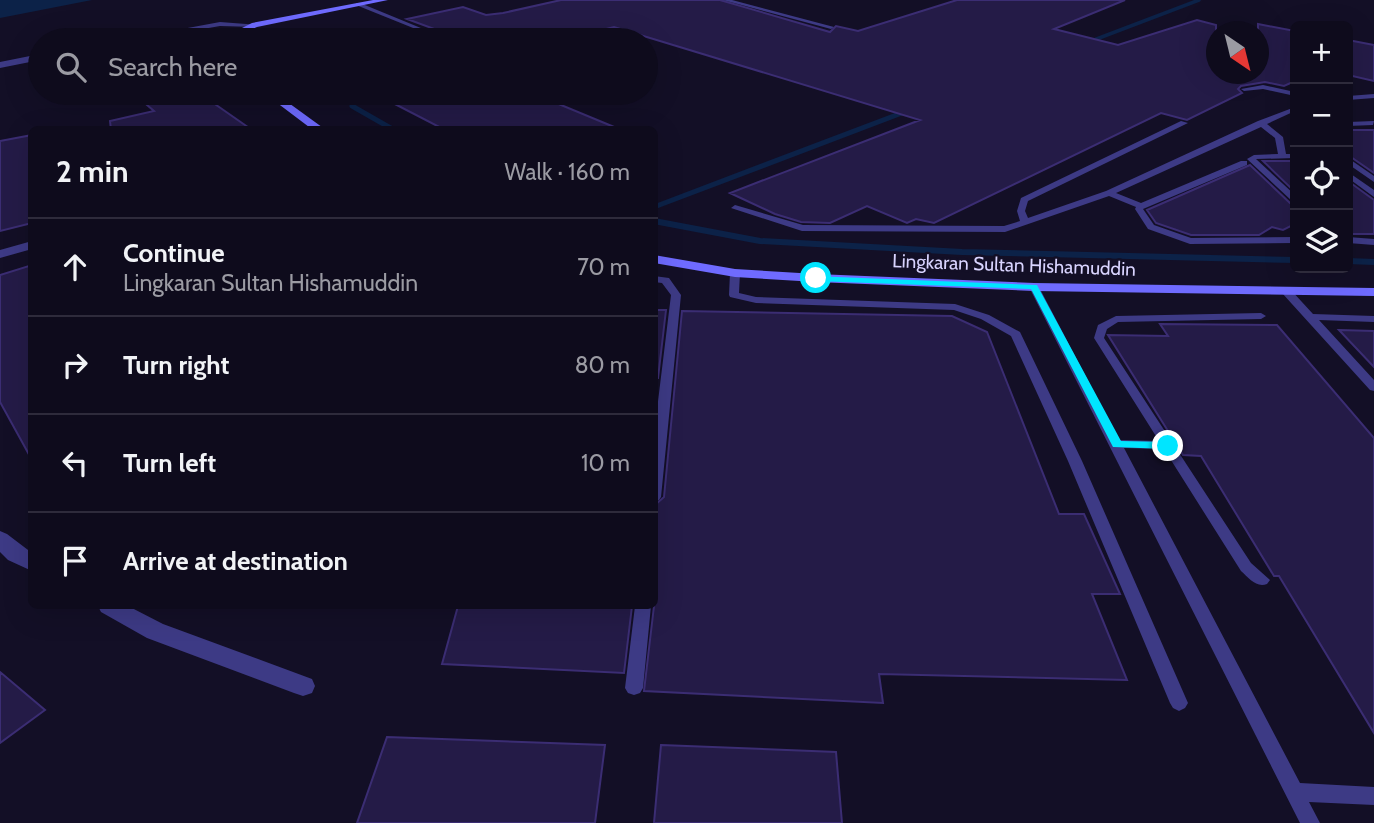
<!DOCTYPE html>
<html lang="en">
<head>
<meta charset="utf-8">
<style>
	body { margin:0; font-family:Cabin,sans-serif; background:#171425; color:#f1f3f6 }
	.controls { position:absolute; right:21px; top:21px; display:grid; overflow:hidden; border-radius:10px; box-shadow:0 7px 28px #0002 }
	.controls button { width:63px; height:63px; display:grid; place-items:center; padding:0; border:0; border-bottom:2px solid #2e2b3b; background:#0e0b1c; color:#f1f3f6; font:35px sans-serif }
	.compass { position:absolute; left:1206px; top:21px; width:63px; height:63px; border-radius:50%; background:#0e0b1c; box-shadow:0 7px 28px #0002; rotate:145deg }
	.stop { position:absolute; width:21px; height:21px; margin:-16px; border:5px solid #00e5ff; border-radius:50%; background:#fff }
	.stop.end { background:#00e5ff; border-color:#fff; box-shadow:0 2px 7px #0008 }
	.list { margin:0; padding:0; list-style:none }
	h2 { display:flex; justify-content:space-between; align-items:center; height:91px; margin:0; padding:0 28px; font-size:30px }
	h2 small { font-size:23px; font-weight:400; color:#9b9ba3 }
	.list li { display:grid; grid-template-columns:46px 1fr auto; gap:21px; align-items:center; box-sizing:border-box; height:98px; padding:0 28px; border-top:2px solid #2e2b3b }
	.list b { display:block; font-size:26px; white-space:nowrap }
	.list p { margin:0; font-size:23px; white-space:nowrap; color:#9b9ba3 }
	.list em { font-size:23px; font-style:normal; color:#9b9ba3 }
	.icon { flex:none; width:38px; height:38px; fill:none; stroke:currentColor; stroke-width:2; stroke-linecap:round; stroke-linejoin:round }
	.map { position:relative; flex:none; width:1374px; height:823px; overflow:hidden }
	.search { position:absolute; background:#0e0b1c; box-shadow:0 7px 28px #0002; left:28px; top:28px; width:630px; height:77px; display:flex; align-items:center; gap:18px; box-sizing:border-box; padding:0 24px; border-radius:38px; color:#9b9ba3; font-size:26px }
	.panel { position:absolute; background:#0e0b1c; box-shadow:0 7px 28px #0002; left:28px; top:126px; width:630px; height:483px; border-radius:10px }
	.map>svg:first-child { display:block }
	.water { fill:#0c2248 }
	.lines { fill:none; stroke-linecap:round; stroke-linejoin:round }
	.stream-far2 { stroke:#0c2248; stroke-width:3.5 }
	.stream-far1 { stroke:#0c2248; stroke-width:5 }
	.stream { stroke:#0c2248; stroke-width:6 }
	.building { fill:#241b47; stroke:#3b2d73; stroke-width:2 }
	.lane { fill:#3d3a85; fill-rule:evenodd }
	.street { fill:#3d3a85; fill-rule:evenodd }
	.secondary { fill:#6f6bff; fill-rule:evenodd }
	.route { fill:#00e5ff }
	.labels { text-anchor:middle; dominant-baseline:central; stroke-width:5; stroke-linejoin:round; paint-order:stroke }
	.street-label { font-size:19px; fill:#d9d4ff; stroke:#130f26 }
</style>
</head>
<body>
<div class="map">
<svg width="1374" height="823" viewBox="0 0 1374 823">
	<rect width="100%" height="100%" fill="#130f26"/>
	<!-- water -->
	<path class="water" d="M0 0H92L0 18Z"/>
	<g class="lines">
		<!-- stream-far2 -->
		<path class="stream-far2" d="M1086 43 1199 0"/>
		<!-- stream-far1 -->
		<path class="stream-far1" d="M352 106 394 130
			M654 207 907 111"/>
		<!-- stream -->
		<path class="stream" d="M654 221 760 241 962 252 1295 260
			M1348 261 1374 262"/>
	</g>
	<!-- building -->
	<path class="building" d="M561 0H720L830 32 836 26 858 31 957 0H1125L1054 29 1118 45 1197 20 1216 25V74H1258V24L1295 31V81L1284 86 1265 82 1241 86 1238 89 1242 93 1187 120 1161 113 934 223 916 219 907 223 867 206 830 223 801 222 775 214 730 193 920 120 614 27 562 40H464L407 19 463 7 486 15 503 13Z
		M1348 40 1374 45V81L1348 75Z
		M133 93H199L252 130H111L110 121 154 111Z
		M422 93 537 95 619 129 445 130 389 101Z
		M1348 130H1374V173L1348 155Z
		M32 135V223L0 231V141Z
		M1263 161H1295V192Z
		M1250 165 1290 203 1295 204V224L1283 230 1272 227 1259 235H1191L1156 223 1147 210Z
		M1348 181 1374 200V234H1348Z
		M32 265V460L0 402V275Z
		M654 310H666L658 378H654Z
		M682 311 952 316 987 332 1059 514H1084L1120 594H1092L1127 680 879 674 883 703 644 691 654 606V513L656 504 664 497Z
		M1160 324 1277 325 1374 438V733L1279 576H1274L1201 456 1183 455 1108 335 1168 336Z
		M1339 330 1374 331V367Z
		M458 606H632L624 673 442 664Z
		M0 672 45 710 0 743Z
		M387 737 605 745 595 823H357Z
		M661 745 836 752 842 823H654Z"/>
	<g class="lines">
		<!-- lane -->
		<path class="lane" d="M723 0H732L834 27 831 29Z
			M356 3H360L450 40H443L356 5Z
			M1263 85 1295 92V96L1263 89 1244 91 1241 89Z
			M1374 94V98L1348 100V96Z
			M1295 107V111L1267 124 1283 137 1286 154H1295V158L1256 159 1295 195V202L1292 201 1247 159 1254 155 1278 154 1275 138 1261 127 1116 193 1141 203 1241 161H1247V165L1143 209 1154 225 1191 238 1295 237V243L1190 244 1148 229 1135 209 1136 207 1109 196 1005 232 802 231 731 208 735 205 803 225 1004 226 1020 221 1017 211 1021 198 1181 121 1188 123 1028 201 1025 211 1028 218 1106 191 1258 121Z
			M1374 121 1373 125 1348 126V122Z
			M1348 158 1374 176V182L1348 164Z
			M1348 172 1374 190V197L1348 178Z
			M1348 237 1374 239V245L1348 243Z
			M735 270 740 273 739 293 756 297 955 304 989 315 1020 332 1082 461 1188 703 1185 708 1179 711 1173 708 1170 703 1068 461 1011 336 981 319 954 310 756 303 730 297 729 295 730 273Z
			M654 276 669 278 681 295 661 497 659 500 654 502V434L671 295 662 283 654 282Z
			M1034 284 1039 287 1119 440 1159 441 1094 338 1098 325 1116 316 1261 313 1266 316 1261 319 1118 322 1107 329 1104 338 1251 563 1270 580 1267 584C1256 588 1249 578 1241 571L1164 449 1124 448 1300 783 1374 787V805L1309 802 1320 823H1300L1029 287Z
			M1286 288 1290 289 1313 314 1374 316V322L1319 320 1374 380V391L1370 390 1282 293 1281 291Z
			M635 606H651L643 688 640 693 634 695 628 693 625 688Z"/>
		<!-- street -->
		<path class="street" d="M220 22 259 25 255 27 220 26 140 40H123Z
			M40 54V60L0 68V62Z
			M32 241V249L0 258V250Z
			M0 531 7 534 32 553V571L8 560 0 552Z
			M98 606H128L163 624 312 679 315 686 312 693 303 696 294 693 147 638 101 612Z"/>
		<!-- secondary -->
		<path class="secondary" d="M373 0H388L257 27 228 40H218L252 23Z
			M264 93H275L326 130H313Z
			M654 255 735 269 816 274 1034 283 1374 288V296L1034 291 816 282 735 277 654 263Z"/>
	</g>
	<!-- route -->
	<path class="route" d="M812 276 1037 285 1121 441 1168 442 1174 446 1168 449 1113 447 1031 289 816 281 812 280Z"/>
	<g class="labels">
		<!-- street labels -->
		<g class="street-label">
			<text transform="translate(1014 265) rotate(2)">Lingkaran Sultan Hishamuddin</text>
		</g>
	</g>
</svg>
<div class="controls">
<button>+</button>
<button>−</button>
<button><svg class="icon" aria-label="locate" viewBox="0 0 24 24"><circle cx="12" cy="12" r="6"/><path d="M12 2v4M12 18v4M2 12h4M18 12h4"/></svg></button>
<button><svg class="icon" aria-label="layers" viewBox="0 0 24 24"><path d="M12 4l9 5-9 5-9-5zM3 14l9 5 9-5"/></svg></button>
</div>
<svg class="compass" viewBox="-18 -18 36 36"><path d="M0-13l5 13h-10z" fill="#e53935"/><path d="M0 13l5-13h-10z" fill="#9b9ba3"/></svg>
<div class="stop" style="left:816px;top:278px"></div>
<div class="stop end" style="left:1168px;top:446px"></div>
<div class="search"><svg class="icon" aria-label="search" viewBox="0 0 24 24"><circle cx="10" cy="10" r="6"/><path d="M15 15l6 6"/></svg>Search here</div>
<section class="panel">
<h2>2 min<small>Walk · 160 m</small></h2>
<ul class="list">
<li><svg class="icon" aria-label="ahead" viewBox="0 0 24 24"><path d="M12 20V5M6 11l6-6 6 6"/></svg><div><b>Continue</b><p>Lingkaran Sultan Hishamuddin</p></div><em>70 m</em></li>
<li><svg class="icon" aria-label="right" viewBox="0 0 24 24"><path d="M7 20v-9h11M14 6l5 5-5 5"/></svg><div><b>Turn right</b></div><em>80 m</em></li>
<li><svg class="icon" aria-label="left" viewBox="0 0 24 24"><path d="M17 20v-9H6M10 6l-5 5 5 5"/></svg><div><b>Turn left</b></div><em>10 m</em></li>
<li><svg class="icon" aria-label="arrive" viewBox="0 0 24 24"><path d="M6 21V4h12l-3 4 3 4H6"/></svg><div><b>Arrive at destination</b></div></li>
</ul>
</section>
</div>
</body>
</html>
